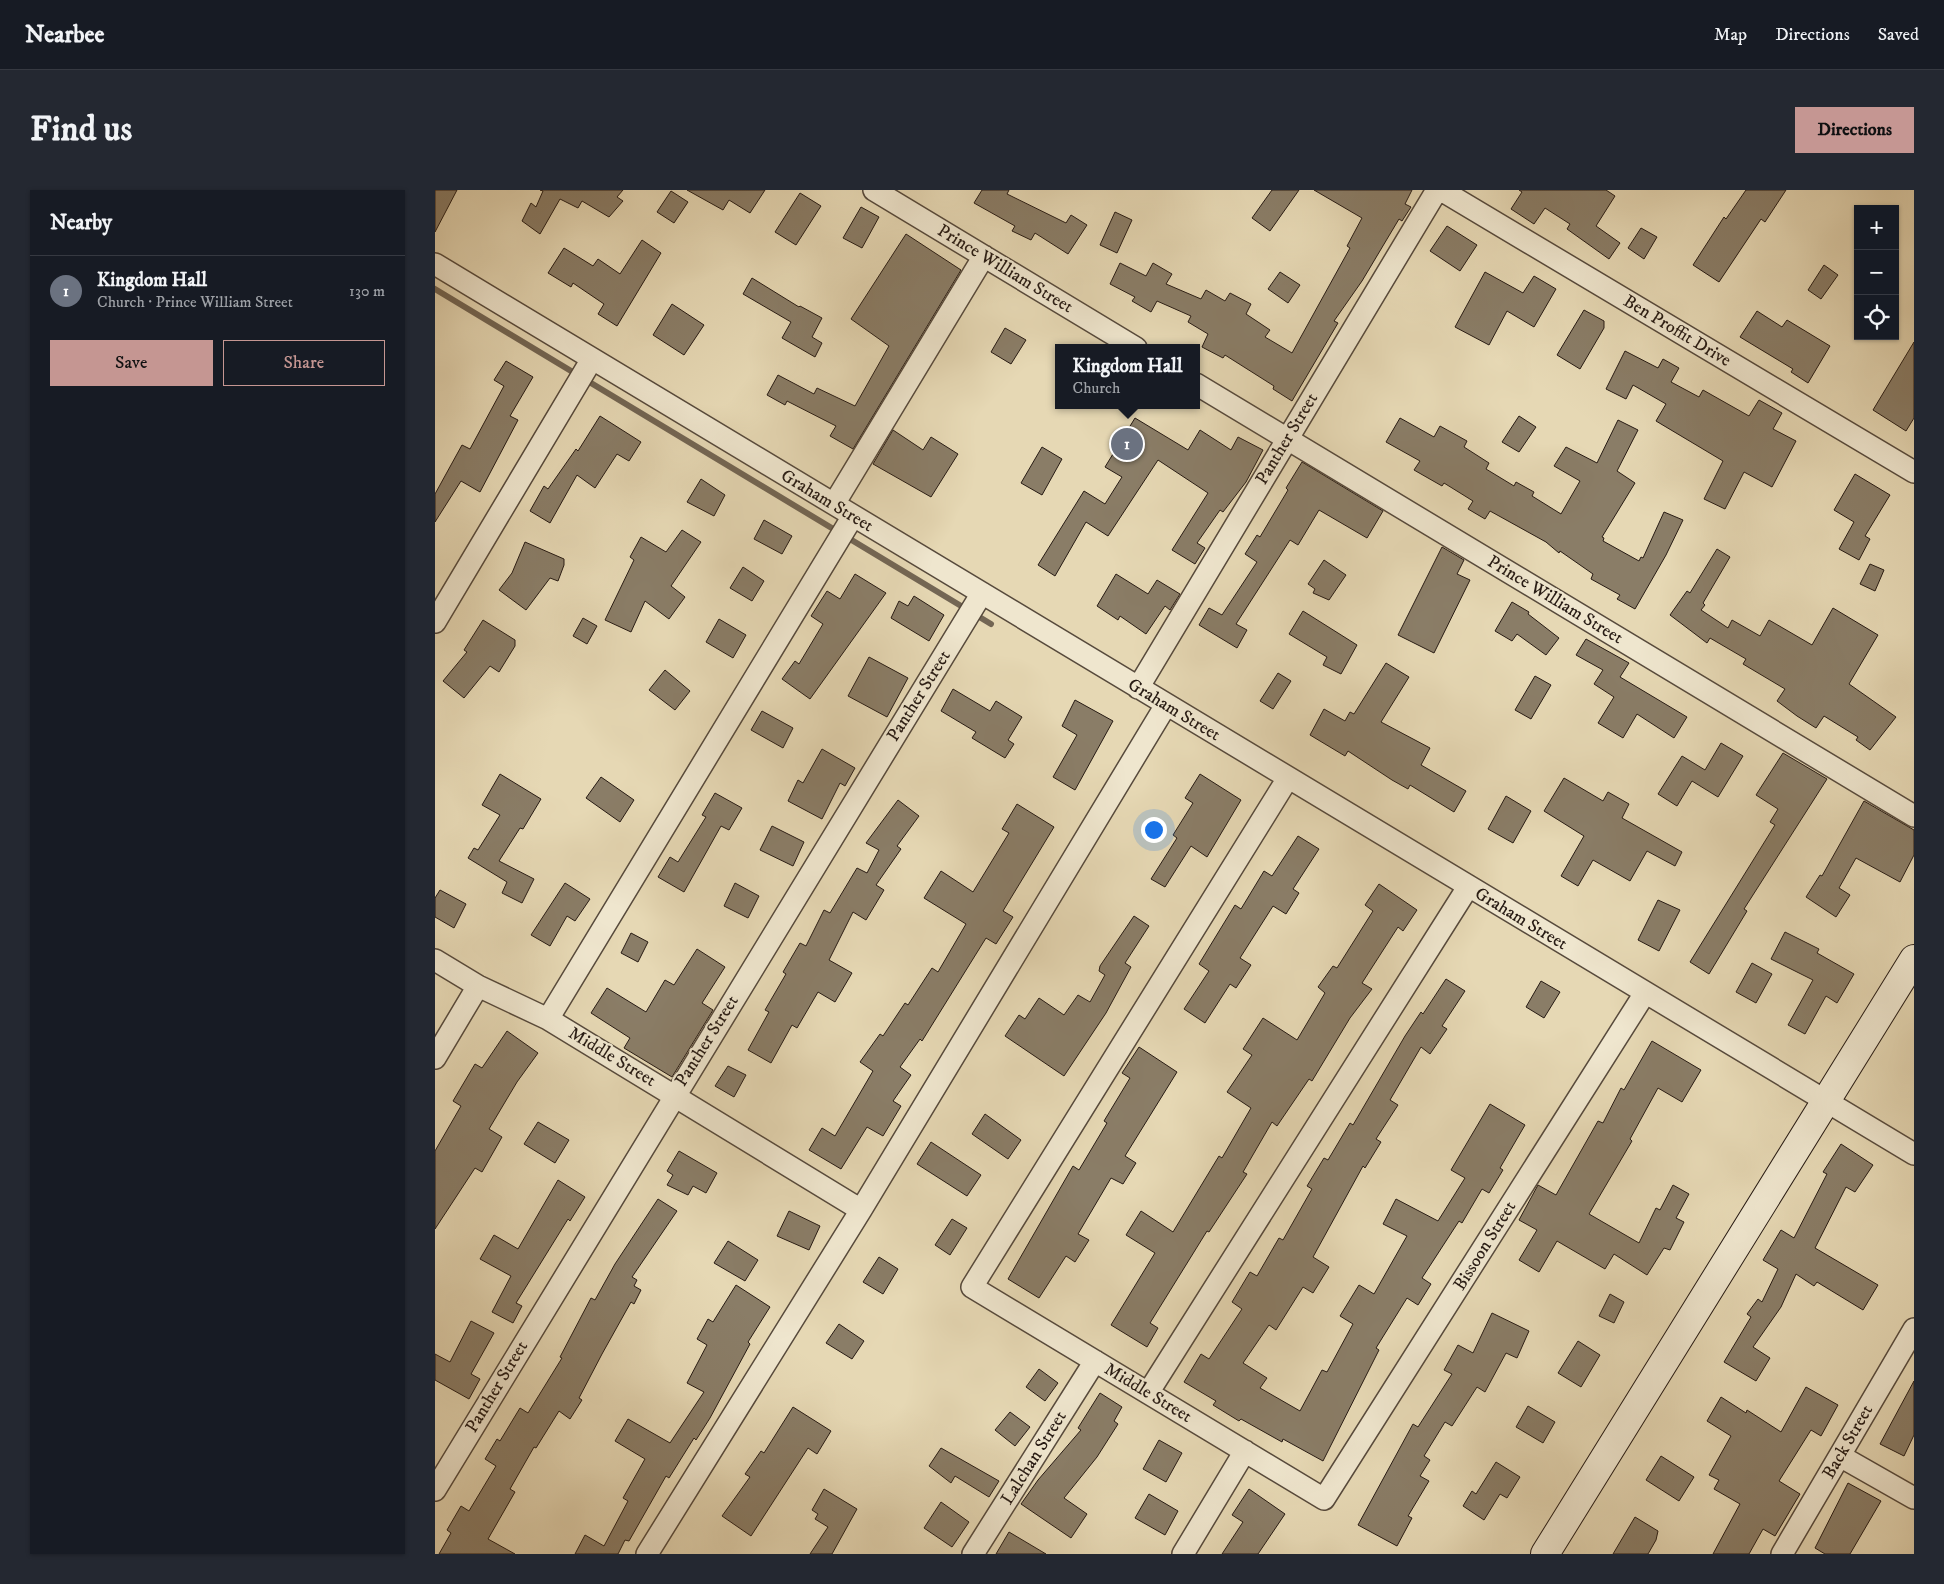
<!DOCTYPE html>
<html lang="en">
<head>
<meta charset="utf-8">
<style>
	body { margin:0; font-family:"IM FELL DW Pica",serif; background:#242831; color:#f1f3f6 }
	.controls { position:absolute; right:15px; top:15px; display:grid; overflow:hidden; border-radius:0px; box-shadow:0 1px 4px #0004 }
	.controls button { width:45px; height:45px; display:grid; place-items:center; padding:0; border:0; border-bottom:1px solid #363941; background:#171b24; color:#f1f3f6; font:25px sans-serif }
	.you { position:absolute; left:718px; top:639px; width:18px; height:18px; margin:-12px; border:4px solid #fff; border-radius:50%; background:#1a73e8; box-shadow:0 0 0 8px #1a73e833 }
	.badge { display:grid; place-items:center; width:32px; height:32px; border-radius:50%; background:#c59692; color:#fff; font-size:16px; font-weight:700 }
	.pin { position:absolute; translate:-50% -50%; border:2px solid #fff; box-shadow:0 1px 5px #0006 }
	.popup { position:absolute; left:620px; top:154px; width:145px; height:65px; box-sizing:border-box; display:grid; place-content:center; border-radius:0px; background:#171b24; filter:drop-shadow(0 1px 4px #0005); font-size:16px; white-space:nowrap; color:#9ea1a6 }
	.popup b { font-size:19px; color:#f1f3f6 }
	.popup::after { content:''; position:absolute; left:50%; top:100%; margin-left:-10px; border:10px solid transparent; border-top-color:#171b24 }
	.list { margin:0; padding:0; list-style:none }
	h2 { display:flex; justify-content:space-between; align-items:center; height:65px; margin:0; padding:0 20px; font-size:21px }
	h2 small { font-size:16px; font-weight:400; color:#9ea1a6 }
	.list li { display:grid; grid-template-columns:32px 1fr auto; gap:15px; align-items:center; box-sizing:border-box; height:70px; padding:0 20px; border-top:1px solid #363941 }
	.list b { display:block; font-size:19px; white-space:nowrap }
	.list p { margin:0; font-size:16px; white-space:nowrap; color:#9ea1a6 }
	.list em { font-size:16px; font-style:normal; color:#9ea1a6 }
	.actions { display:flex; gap:10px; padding:15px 20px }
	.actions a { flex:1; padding:11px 0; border:1px solid #c59692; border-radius:0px; text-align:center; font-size:18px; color:#c59692 }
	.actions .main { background:#c59692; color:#111 }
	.icon { flex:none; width:28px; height:28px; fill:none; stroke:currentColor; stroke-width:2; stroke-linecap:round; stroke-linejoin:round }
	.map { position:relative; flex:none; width:1479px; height:1364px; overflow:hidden; border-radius:0px }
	header { display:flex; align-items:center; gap:30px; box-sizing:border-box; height:70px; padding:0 25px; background:#171b24; border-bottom:1px solid #363941 }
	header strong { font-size:24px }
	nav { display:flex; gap:28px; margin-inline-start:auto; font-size:18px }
	.intro { display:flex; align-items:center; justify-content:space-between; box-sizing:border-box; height:120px; padding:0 30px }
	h1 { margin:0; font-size:35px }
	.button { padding:12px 22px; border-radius:0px; background:#c59692; color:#111; font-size:18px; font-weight:700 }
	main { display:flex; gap:30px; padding:0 30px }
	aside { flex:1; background:#171b24; border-radius:0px; box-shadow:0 1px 4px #0004 }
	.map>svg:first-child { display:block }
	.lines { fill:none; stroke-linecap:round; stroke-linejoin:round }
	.stream { stroke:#736654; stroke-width:6 }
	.building { fill:#8a7d67; stroke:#271b14 }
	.minor-casing { stroke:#574a3c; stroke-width:24 }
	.secondary-casing { stroke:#271b14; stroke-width:30 }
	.minor { stroke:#efe6ce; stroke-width:21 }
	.secondary { stroke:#efe6ce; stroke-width:28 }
	.labels { text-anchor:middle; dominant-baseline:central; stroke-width:4.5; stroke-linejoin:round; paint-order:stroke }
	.street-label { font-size:18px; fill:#271b14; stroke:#efe6ce }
</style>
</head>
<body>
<header>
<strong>Nearbee</strong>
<nav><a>Map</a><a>Directions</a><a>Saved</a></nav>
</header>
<div class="intro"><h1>Find us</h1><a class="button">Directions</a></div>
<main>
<aside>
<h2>Nearby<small></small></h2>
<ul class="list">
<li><span class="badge" style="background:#6b7280">1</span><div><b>Kingdom Hall</b><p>Church · Prince William Street</p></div><em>130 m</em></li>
</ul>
<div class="actions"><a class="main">Save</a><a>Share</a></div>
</aside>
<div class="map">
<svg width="1479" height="1364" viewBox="0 0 1479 1364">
	<rect width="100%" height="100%" fill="#e6d8b4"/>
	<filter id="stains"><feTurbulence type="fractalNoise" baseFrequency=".004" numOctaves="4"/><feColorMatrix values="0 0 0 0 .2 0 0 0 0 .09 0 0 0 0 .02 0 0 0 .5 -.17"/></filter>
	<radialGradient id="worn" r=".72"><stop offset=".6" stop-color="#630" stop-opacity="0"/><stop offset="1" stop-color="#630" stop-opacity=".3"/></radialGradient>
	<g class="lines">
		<!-- stream -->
		<path class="stream" d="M0 99 556 434"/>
	</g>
	<!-- building -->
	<path class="building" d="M0 0H22L0 42Z
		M105 0H188L182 7 188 11 174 27 147 11 143 18 125 9 105 44 87 31 96 13 101 17 108 1Z
		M252 0H330L315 23 294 10 288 20Z
		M547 0H574L572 4 631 33 636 25 652 35 633 64 600 43 596 50 577 41 580 36 539 13Z
		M837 0H864L835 41 817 28Z
		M879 0H977L970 14 976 17 967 31 964 29 927 91 899 131 903 133 857 211 838 199 839 196 790 165 788 168 767 157 773 144 753 132 756 126 722 111 716 122 697 111 700 107 675 94 685 73 711 86 718 73 737 84 731 94 766 109 771 100 790 111 795 103 816 114 811 124 835 140 830 147 857 163 915 58 912 56 927 28Z
		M1084 0H1171L1180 6 1161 36 1185 53 1174 69 1132 39 1135 34 1110 18 1099 34 1076 19 1087 2Z
		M1311 0H1351L1330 32 1326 29 1284 92 1258 75 1289 27 1291 29Z
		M236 1 253 12 239 33 222 22Z
		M365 3 386 16 361 55 340 42Z
		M426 17 444 27 427 58 408 48Z
		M680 22 697 30 682 63 665 55Z
		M1012 36 1042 55 1025 81 995 61Z
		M1206 38 1222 47 1209 69 1193 58Z
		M471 44 526 80 418 259 395 246 401 236 352 211 350 215 332 205 343 185 379 204 382 198 420 216 454 156 416 129Z
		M207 50 226 63 182 136 163 124 169 114 138 93 136 97 113 83 129 58 158 76 163 69 185 84Z
		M1389 75 1403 85 1386 109 1373 100Z
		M845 82 865 95 853 113 833 99Z
		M1050 82 1088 103 1099 86 1121 99 1099 137 1072 121 1054 155 1020 137Z
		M317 88 364 117 365 116 387 128 377 147 387 153 380 167 347 148 356 132 308 104Z
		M237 114 269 135 249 165 218 145Z
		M1149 120 1169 131V138L1145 179 1122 165Z
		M1322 121 1347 137 1352 130 1395 156 1373 193 1356 182 1358 179 1305 147Z
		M570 138 591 150 576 174 556 162Z
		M1479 152V228L1471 241 1438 220Z
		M1190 161 1223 178 1228 169 1244 178 1236 192 1264 207 1268 200 1314 226 1324 210 1347 223 1338 239 1361 251 1337 297 1309 282 1290 319 1269 309 1288 271 1221 231 1231 214 1198 195 1191 209 1171 199Z
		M71 171 98 187 75 226 83 230 45 302 26 291 0 332V304L27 255 35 259 69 196 59 190Z
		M165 226 206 252 194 271 182 264 160 298 142 285 115 333 95 321 109 296 113 299 141 259 143 261Z
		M1084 226 1101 237 1084 262 1067 252Z
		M700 228 753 260 765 240 796 260 803 247 828 260 811 292 788 322 785 320 762 353 770 358 760 374 737 360 773 303 723 270 673 346 651 332 620 386 603 375 649 301 670 314 687 287 670 277Z
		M965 228 999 247 1005 236 1032 251 1029 257 1054 273 1051 279 1079 296 1081 292 1099 302 1097 306 1126 324 1145 291 1119 276 1131 257 1162 273 1183 230 1203 240 1182 281 1200 293 1167 347 1169 348 1168 351 1204 371 1206 367 1208 368 1229 322 1248 330 1231 365 1200 419 1182 409 1185 405 1156 389 1158 384 1125 361 1124 363 1111 352 1055 321 1050 329 1033 319 1038 311 1009 293 1007 296 979 280 985 271 951 252Z
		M458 240 488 260 496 247 523 264 496 307 438 274Z
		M607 257 627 269 607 305 586 293Z
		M867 272 948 321 932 348 884 320 863 355 855 350 801 434 812 440 802 458 764 435 774 418 787 425 822 372 810 364 822 345 825 347 853 300 851 298Z
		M1420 284 1455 305 1430 346 1435 349 1424 370 1404 359 1419 332 1399 320Z
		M266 289 290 305 279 326 252 312Z
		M329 330 357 346 347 364 319 349Z
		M247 340 266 352 236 396 250 407 234 429 210 411 196 442 170 430 199 370 195 367 206 347 231 362Z
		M90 352 129 369V375L123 391 115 388 91 420 64 400 77 383Z
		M1007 357 1029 370 1022 384 1035 390 999 463 963 445Z
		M1282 359 1295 367 1268 413 1270 415 1266 420 1293 438 1297 430 1325 446 1334 430 1377 455 1398 418 1443 445 1414 494 1461 527 1435 560 1421 550 1423 547 1389 526 1381 538 1362 526 1342 511 1350 499 1308 474 1311 469 1275 448 1272 453 1235 425 1252 401 1255 403Z
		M889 370 911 385 894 410 878 403 880 399 873 394Z
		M1435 374 1449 380 1440 401 1425 394Z
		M308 377 329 391 317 411 295 398Z
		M420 384 451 403 375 509 347 489 360 471 364 474 388 434 376 426 392 401 405 409Z
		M681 384 713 404 722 390 745 404 735 420 730 416 711 444 685 426 683 430 662 416Z
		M479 406 509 425 494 451 456 428 464 411 473 416Z
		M1077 412 1094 422 1093 424 1124 448 1111 465 1082 444 1077 451 1060 441Z
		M868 421 922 455 906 484 888 475 892 467 854 444Z
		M148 428 162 436 152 454 138 446Z
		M284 429 311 445 298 468 271 452Z
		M48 430 80 450V456L64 482 55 476 29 508 8 491 32 462 29 460Z
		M1151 449 1194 473 1185 487 1252 527 1239 548 1202 524 1188 548 1163 533 1179 507 1159 494 1168 480 1141 465Z
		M434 467 473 488 452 527 413 506Z
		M951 473 974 487 946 532 995 558 986 575 1031 601 1019 622 975 595 973 599 957 590 913 561 910 566 875 545 889 519 910 531 915 522 919 524Z
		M230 480 255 501 240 520 214 500Z
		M843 483 856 491 838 519 825 511Z
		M1100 486 1116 495 1096 529 1080 520Z
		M518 499 555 521 561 511 587 527 573 550 579 554 570 568 537 548 541 542 506 521Z
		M640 510 678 531 640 600 618 587 642 545 627 536Z
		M327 521 358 538 348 558 316 540Z
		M1286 553 1308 566 1283 607 1257 591 1242 616 1223 604 1247 566 1270 580Z
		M387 559 420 578 410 596 405 593 387 629 353 611 363 590 368 593Z
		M1348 563 1392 589 1309 719 1312 721 1274 784 1255 772 1340 635 1335 632 1343 619 1321 605Z
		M65 584 106 609 88 639 85 638 64 671 99 689 87 713 67 703 72 692 33 668 39 658 43 660 65 625 47 615Z
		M765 584 806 610 772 667 756 656 730 697 716 689 742 648 738 645 758 613 750 608Z
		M166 587 199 610 185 632 151 608Z
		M1129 588 1168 611 1173 602 1194 614 1187 628 1247 662 1240 676 1212 661 1195 691 1158 670 1143 696 1126 686 1149 646 1109 621Z
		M280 603 307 618 294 640 286 636 249 702 223 687 235 667 243 672 271 627 267 625Z
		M1071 606 1096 621 1078 653 1053 639Z
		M463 610 484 626 462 656 466 659 441 695 449 700 431 730 418 722 394 770 417 783 400 812 383 802 362 838 357 835 336 873 313 860 334 822 330 820 351 784 348 782 365 753 371 756 389 720 395 723 422 678 432 683 444 660 431 653Z
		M1429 611 1479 640V665L1465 692 1421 668 1404 698 1415 705 1401 727 1371 707 1385 685 1387 686Z
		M582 614 619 637 568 721 578 727 561 754 551 748 487 851 485 849 465 877 476 885 458 911 466 916 448 946 432 937 406 979 374 960 387 938 400 946 438 881 425 872 445 844 448 846 470 813 473 815 497 778 503 782 531 734 489 708 506 681 538 702 574 643 567 639Z
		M337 636 369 652 358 676 325 660Z
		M863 646 884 659 858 699 864 703 851 724 838 716 805 768 816 775 801 798 795 794 770 833 749 819 774 781 764 774 800 715 806 719 829 681 837 686Z
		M130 693 155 709 140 731 132 726 115 756 96 745Z
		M300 693 324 706 313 728 289 716Z
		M944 694 982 720 968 741 963 737 927 793 937 799 915 828 877 891 874 889 842 936 837 932 808 982 812 984 774 1042 772 1041 715 1133 723 1138 712 1157 676 1135 720 1063 691 1045 706 1021 738 1042 784 966 787 968 816 918 792 902 817 865 808 859 828 828 862 850 890 803 883 797 898 776 902 778 938 721 930 715Z
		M5 700 31 714 19 738 0 727V708Z
		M1223 710 1245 720 1224 761 1203 750Z
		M699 726 714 736 690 773 696 777 671 823 629 886 570 846 584 825 590 829 604 808 629 825 643 805 655 812 670 785 664 781 665 776Z
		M1350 742 1384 759 1382 763 1419 784 1402 813 1391 806 1370 844 1353 835 1378 790 1336 769Z
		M196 743 213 752 203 772 186 763Z
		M262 759 290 777 267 813 278 820 237 887 189 858 195 848 156 823 172 798 211 822 230 790 239 795Z
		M1317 773 1337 784 1321 813 1301 802Z
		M1011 789 1030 801 1007 836 1012 839 995 864 986 857 955 910 963 915 941 949 946 952 930 978 928 976 878 1067 894 1077 878 1103 868 1097 841 1140 834 1135 808 1173 832 1188 825 1198 865 1221 887 1180 892 1182 918 1134 905 1126 924 1095 939 1104 972 1046 948 1034 961 1009 1003 1031 1030 988 1016 980 1055 914 1090 935 1065 978 1068 980 1054 1003 1047 999 1027 1033 1024 1031 987 1088 996 1094 983 1115 972 1108 941 1158 944 1160 888 1271 848 1249 847 1252 806 1229 804 1231 778 1215 781 1211 749 1192 766 1164 774 1169 807 1119 797 1112 815 1082 822 1086 844 1048 848 1050 877 999 872 996 889 968 893 970 915 933 918 935 970 846 986 822 988 824Z
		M1106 791 1125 802 1109 828 1091 817Z
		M72 841 103 863 82 892 54 939 67 947 47 982 40 978 0 1039V961L26 916 18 911 40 874 47 878Z
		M1217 851 1266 880 1247 912 1223 898 1195 949 1197 951 1154 1024 1204 1053 1221 1018 1225 1020 1238 995 1254 1004 1241 1028 1249 1032 1235 1060 1229 1058 1212 1085 1179 1064 1170 1079 1122 1051 1104 1082 1084 1070 1102 1040 1084 1030 1103 995 1121 1005 1163 931 1168 933 1186 898 1189 900Z
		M704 857 742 882 690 966 701 973 688 994 676 988 643 1044 654 1050 640 1072 631 1066 604 1108 573 1089 638 976 644 980 672 933 669 931 695 888 687 883Z
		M293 876 311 885 299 907 280 896Z
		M550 924 586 950 573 969 537 944Z
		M103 932 134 950 120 973 89 954Z
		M496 952 546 985 532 1006 482 974Z
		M1406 954 1438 975 1420 1002 1411 997 1380 1058 1443 1095 1428 1120 1382 1092 1379 1096 1361 1084 1346 1117 1318 1157 1335 1168 1321 1191 1289 1172 1316 1127 1312 1124 1323 1109 1327 1112 1343 1079 1328 1070 1346 1040 1359 1048 1392 984 1388 982Z
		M244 961 282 983 271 1003 258 996 253 1005 232 995 238 985 232 981Z
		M123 990 150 1007 135 1031 133 1029 81 1113 87 1116 78 1133 57 1122 76 1086 45 1069 59 1045 83 1059Z
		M223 1009 242 1021 197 1087 202 1090 199 1096 206 1100 199 1114 196 1112 167 1164 144 1208 147 1210 135 1229 124 1221 101 1258 99 1257 75 1299 80 1302 53 1349 80 1364H4L16 1343 12 1340 26 1316 34 1321 61 1276 50 1269 62 1249 65 1251 85 1218 93 1223 127 1168 125 1167 156 1108 160 1110 180 1074Z
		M354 1021 385 1036 374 1060 342 1046Z
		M517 1029 532 1038 515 1065 500 1055Z
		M293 1051 323 1070 310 1091 279 1073Z
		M444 1067 463 1079 448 1104 428 1092Z
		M301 1095 335 1117 313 1152 315 1154 275 1228 261 1250 259 1248 234 1288 231 1286 194 1351 190 1350 183 1364H140L150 1345 169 1356 193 1311 188 1308 210 1269 180 1251 193 1229 235 1253 269 1202 252 1193 272 1155 262 1149 273 1129 278 1132Z
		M1175 1104 1189 1112 1179 1133 1164 1126Z
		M1057 1123 1094 1141 1082 1168 1071 1163 1050 1202 1042 1197 1017 1236 1010 1232 989 1266 995 1270 985 1286 994 1291 973 1326 977 1328 962 1356 923 1335 978 1234 983 1237 1017 1184 1009 1180 1023 1155 1038 1163Z
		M36 1131 59 1143 36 1184 45 1189 34 1209 0 1190V1164L15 1172Z
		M404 1134 429 1151 417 1169 391 1153Z
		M1143 1151 1165 1165 1146 1197 1123 1183Z
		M604 1179 623 1193 610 1211 591 1197Z
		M1479 1191V1245L1469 1266 1445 1254Z
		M1371 1197 1403 1215 1386 1246 1376 1240 1344 1291 1365 1304 1340 1346 1328 1339 1314 1364H1278L1305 1314 1279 1299 1284 1290 1274 1285 1296 1246 1272 1231 1286 1207 1311 1223 1312 1220 1346 1242Z
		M665 1203 687 1217 679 1231 683 1234 662 1267 629 1308 652 1324 636 1348 586 1314 603 1290 646 1240 643 1238Z
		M1093 1216 1120 1232 1108 1253 1081 1237Z
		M358 1217 396 1241 382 1264 373 1258 316 1346 287 1326 315 1287 310 1284 326 1261 329 1263Z
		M575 1222 595 1237 580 1256 560 1240Z
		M724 1250 747 1263 731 1292 708 1279Z
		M506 1258 564 1291 554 1307 520 1286 516 1293 494 1276Z
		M1226 1266 1259 1287 1244 1311 1211 1290Z
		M1061 1272 1085 1287 1072 1308 1065 1304 1049 1330 1028 1316 1037 1301 1041 1304Z
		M1413 1293 1446 1311 1415 1364H1390L1380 1358Z
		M389 1299 422 1319 397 1364H375L393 1337 380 1329 383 1324 377 1320Z
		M814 1299 850 1324 823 1364H787L808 1332 797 1325Z
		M714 1304 743 1321 730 1345 700 1328Z
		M506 1312 534 1332 517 1357 489 1338Z
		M1200 1327 1223 1341 1221 1350 1213 1364H1178Z
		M574 1342 611 1364H561Z"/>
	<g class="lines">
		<defs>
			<path id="minor" d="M439 0 701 158
				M1006 0 1479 282
				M0 74 1479 964
				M761 194 1479 626
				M399 314 549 66
				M0 432 157 169
				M703 498 1002 0
				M853 588 537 1097 889 1309 1210 803
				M0 770 43 796 113 829 426 1020
				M113 829 418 326
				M0 868 43 796
				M713 1203 1033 697
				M1405 1266 1479 1308
				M0 1300 547 403
				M212 1364 426 1020 731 515
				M538 1364 660 1171
				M748 1364 810 1261
				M1347 1364 1479 1139"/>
			<path id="secondary" d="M1110 1364 1479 769"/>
		</defs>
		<!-- minor casing -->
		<use href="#minor" class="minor-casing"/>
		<!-- secondary casing -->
		<use href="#secondary" class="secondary-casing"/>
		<!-- minor -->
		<use href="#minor" class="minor"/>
		<!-- secondary -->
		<use href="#secondary" class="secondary"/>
	</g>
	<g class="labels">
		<!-- street labels -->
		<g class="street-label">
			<text transform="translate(570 79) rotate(31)">Prince William Street</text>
			<text transform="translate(1242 141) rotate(31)">Ben Proffit Drive</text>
			<text transform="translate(852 249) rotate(-59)">Panther Street</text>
			<text transform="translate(392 311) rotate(31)">Graham Street</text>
			<text transform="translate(1120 410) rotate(31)">Prince William Street</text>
			<text transform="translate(484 506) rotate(-58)">Panther Street</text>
			<text transform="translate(739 520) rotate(31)">Graham Street</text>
			<text transform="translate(1086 729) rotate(31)">Graham Street</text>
			<text transform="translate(272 851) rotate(-58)">Panther Street</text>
			<text transform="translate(177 867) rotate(31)">Middle Street</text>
			<text transform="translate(1050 1056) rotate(-58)">Bissoon Street</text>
			<text transform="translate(62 1197) rotate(-59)">Panther Street</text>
			<text transform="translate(713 1203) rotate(31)">Middle Street</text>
			<text transform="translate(1413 1252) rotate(-60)">Back Street</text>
			<text transform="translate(599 1268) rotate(-58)">Lalchan Street</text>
		</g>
	</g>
	<rect width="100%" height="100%" filter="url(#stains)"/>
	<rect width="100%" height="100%" fill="url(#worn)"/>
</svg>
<div class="controls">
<button>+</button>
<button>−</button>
<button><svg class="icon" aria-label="locate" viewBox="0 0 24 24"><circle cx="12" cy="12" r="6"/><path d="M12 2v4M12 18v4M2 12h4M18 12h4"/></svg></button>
</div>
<div class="you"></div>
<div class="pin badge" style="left:692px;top:254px;background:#6b7280">1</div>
<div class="popup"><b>Kingdom Hall</b>Church</div>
</div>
</main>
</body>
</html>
